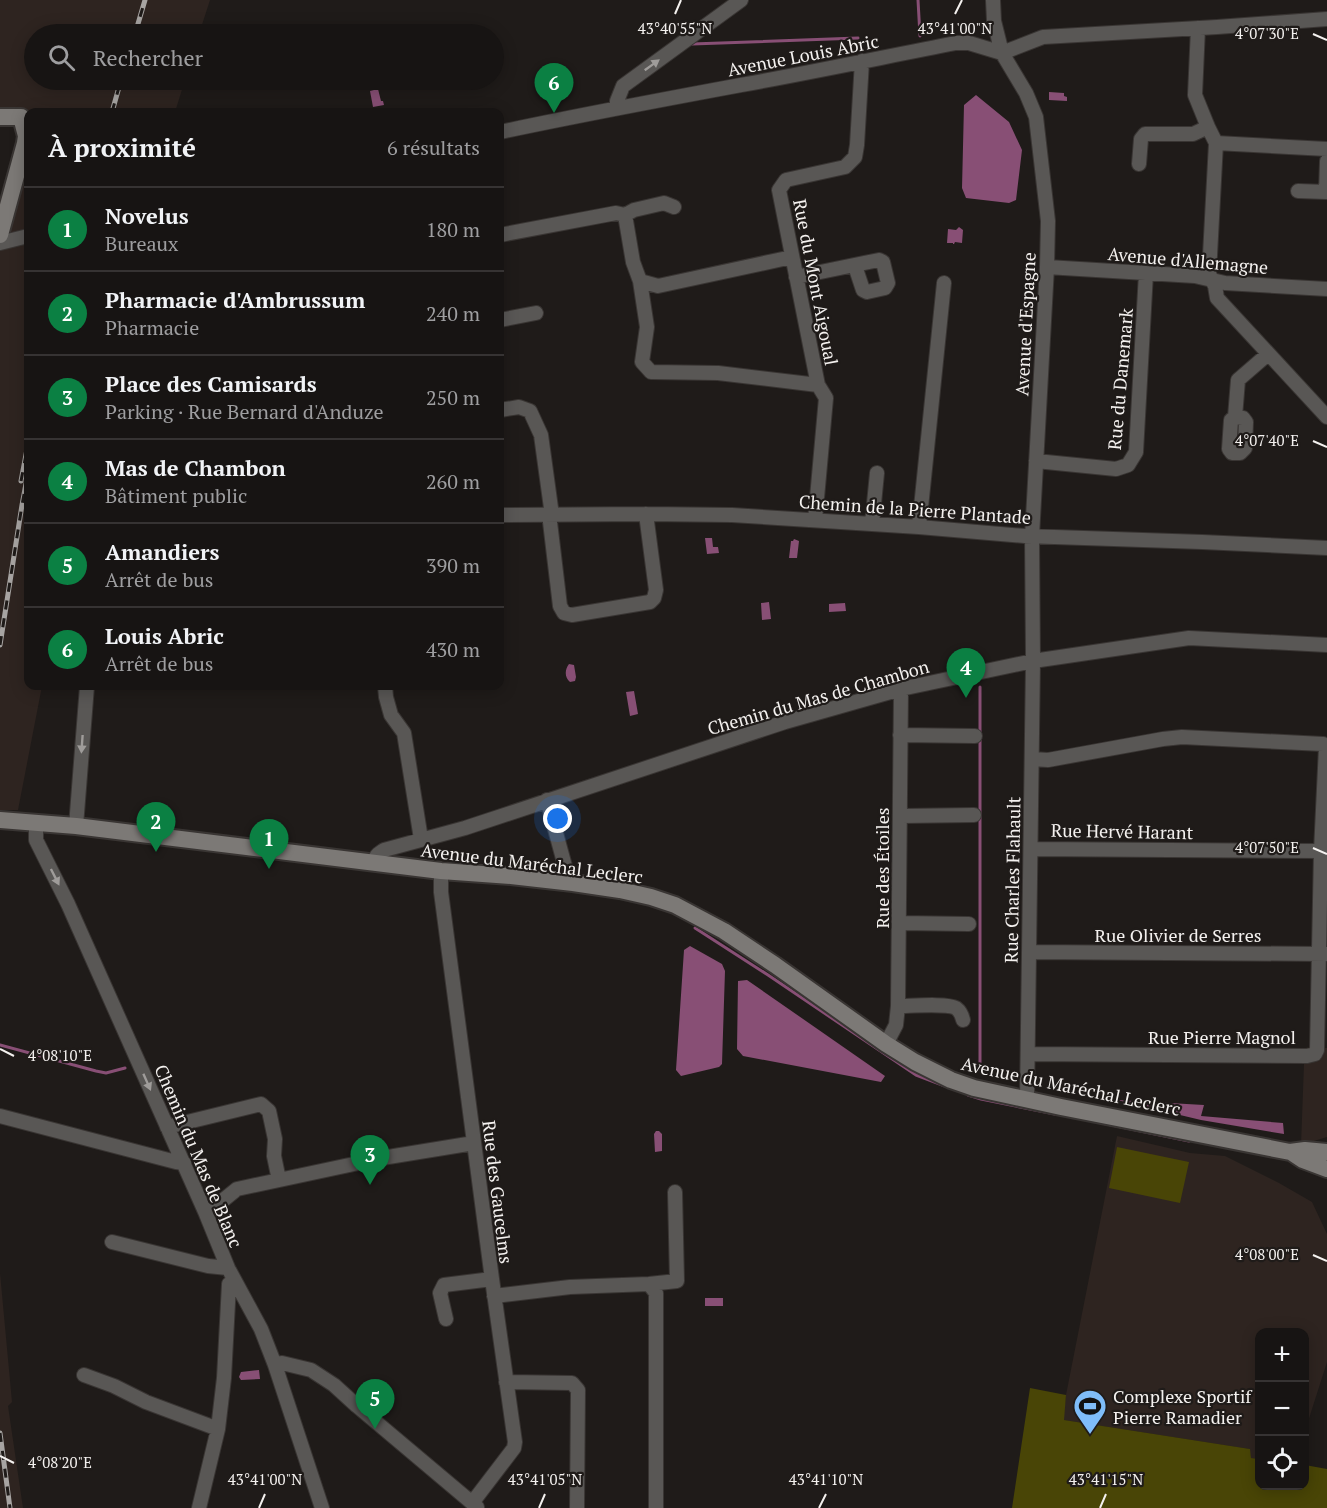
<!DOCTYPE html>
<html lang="fr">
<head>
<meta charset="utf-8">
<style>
	body { margin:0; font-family:"PT Serif",serif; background:#242121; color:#f1f3f6 }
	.controls { position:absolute; right:18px; bottom:18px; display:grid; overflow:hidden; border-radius:12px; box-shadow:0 3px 15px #0003 }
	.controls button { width:54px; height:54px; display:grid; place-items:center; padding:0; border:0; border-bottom:2px solid #363333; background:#171413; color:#f1f3f6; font:30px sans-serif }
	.you { position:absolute; left:558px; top:819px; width:21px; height:21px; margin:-15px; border:4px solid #fff; border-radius:50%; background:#1a73e8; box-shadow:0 0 0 9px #1a73e833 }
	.badge { display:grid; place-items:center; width:39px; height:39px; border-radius:50%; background:#0b8043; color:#fff; font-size:20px; font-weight:700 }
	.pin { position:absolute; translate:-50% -50px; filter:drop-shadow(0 2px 3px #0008) }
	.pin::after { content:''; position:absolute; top:32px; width:21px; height:18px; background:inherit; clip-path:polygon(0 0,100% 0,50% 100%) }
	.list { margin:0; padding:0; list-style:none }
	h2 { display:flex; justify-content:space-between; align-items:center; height:78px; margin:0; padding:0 24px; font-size:26px }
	h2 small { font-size:20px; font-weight:400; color:#9e9ea0 }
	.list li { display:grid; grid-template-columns:39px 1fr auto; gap:18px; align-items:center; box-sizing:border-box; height:84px; padding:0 24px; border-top:2px solid #363333 }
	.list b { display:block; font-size:22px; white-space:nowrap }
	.list p { margin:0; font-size:20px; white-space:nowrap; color:#9e9ea0 }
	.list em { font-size:20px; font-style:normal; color:#9e9ea0 }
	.icon { flex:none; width:33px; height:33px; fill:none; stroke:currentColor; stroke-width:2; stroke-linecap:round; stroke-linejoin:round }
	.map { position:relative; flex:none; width:1327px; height:1508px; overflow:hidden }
	.search { position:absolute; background:#171413; box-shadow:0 3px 15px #0003; left:24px; top:24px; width:480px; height:66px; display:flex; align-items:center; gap:15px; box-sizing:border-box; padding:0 21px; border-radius:33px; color:#9e9ea0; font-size:22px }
	.panel { position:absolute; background:#171413; box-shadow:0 3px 15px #0003; left:24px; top:108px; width:480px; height:582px; border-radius:12px }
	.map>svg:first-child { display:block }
	.built { fill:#2e2420 }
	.green { fill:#494506 }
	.water { fill:#884f75 }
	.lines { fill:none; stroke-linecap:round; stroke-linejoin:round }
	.stream { stroke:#884f75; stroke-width:3 }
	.minor-casing { stroke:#393533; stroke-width:16 }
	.secondary-casing { stroke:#393533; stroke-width:20 }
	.minor { stroke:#595755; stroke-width:14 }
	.secondary { stroke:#7c7976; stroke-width:16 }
	.rail-casing { stroke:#a7a4a2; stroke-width:5 }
	.rail { stroke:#1f1b19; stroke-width:3; stroke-dasharray:9; stroke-linecap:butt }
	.oneway { fill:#9f9c9a }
	.ticks { fill:none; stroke:#f4f1ef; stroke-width:2 }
	.labels { text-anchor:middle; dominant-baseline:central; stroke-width:4.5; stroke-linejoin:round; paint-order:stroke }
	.street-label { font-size:18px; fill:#f4f1ef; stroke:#1f1b19 }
	.poi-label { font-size:18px; fill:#f4f1ef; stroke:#1f1b19; text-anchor:start }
	.ticks-label { font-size:15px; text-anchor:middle; fill:#f4f1ef; stroke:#1f1b19; stroke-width:4.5; stroke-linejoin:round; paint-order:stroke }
</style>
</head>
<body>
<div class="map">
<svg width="1327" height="1508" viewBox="0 0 1327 1508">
	<rect width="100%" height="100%" fill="#1f1b19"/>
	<!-- built -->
	<path class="built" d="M0 0H210L199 34H34V80H185L175 112H28V125L0 110Z
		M28 144V686H42L18 810H0V249Z
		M1325 1048H1327V1137L1301 1145 1304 1064 1318 1059Z
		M1117 1136 1190 1153 1225 1156 1279 1183 1312 1202 1327 1234V1362L1305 1431 1304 1332H1260L1259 1459 1251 1458 1249 1449 1063 1420 1066 1395Z
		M0 1273 12 1402 8 1406 23 1508H0Z"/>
	<!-- green -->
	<path class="green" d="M1117 1147 1189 1162 1180 1203 1109 1188Z
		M1030 1388 1066 1395 1064 1420 1250 1449 1251 1458 1259 1459 1260 1486H1304L1305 1465 1327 1469V1508H1012Z"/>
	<!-- water -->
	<path class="water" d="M378 89 381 101H383L384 105 373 107 370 91Z
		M1049 92 1064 93V96L1067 97V101L1049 100Z
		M976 95 1009 122 1022 150 1016 200 1009 203 966 198 962 188 964 105Z
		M959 227 963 230 962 243 955 242 954 244H953V243H947L948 229 956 230Z
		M705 538H712L713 547H718L719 553 707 554Z
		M794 539 799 541 797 558H789L791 541H793Z
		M769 602 771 619 762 620 761 603Z
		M845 603 846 611 829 612V604Z
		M569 664 574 665 576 677 575 681 570 682C564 677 565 669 569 664Z
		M634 691 638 714 630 716 626 692Z
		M690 946 722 964 725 971 722 1064 719 1067 681 1076 676 1070 684 950Z
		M747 980 885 1076 881 1082 743 1056 737 1049 738 981Z
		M1117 1100 1204 1105 1201 1116 1283 1123 1284 1134 1201 1120Z
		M656 1131H659L662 1134V1151L655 1152 654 1134Z
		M705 1298H723V1306H705Z
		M259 1370 260 1379 241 1380 239 1377 241 1372Z"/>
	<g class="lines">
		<!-- stream -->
		<path class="stream" d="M918 0 920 36
			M692 44 858 38
			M980 687V1066
			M695 928 768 975 916 1075 945 1086
			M0 1045 96 1071 106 1073 125 1068
			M968 1095 981 1099 1055 1114
			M1097 1122 1189 1141"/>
		<defs>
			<path id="minor" d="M993 0 994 21 1002 53 1026 93 1036 117 1048 221 1047 267 1032 536 1033 661 1027 1099
				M1198 28 1195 95 1208 127 1216 143 1209 274 1215 286 1217 298 1327 417
				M617 108V101L623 86 741 0
				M500 132C580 115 660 100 741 85 813 72 884 57 956 43H969L1002 53 1043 37 1217 27 1327 19
				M1216 143 1327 149
				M1139 164 1141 139 1145 134H1193L1208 127
				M1298 191 1326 192 1327 161
				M625 215 634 210 664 203 674 207
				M500 235 616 213 625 215 633 262 640 281 658 286 792 257
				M0 243 28 236
				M1047 267 1195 276 1225 283 1327 289
				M796 277 879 260 883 262 888 283 885 288 867 292 863 290 855 266
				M640 281 647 327 642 362 651 372 718 373 818 385 826 398 815 520
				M500 320 536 313
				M818 385 779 190 786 180 845 167 855 157 857 145 862 61
				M500 410 519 407 530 411 541 435 551 508 550 522 560 606 564 613 572 615 650 602 654 598 656 590 646 514
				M1235 417 1243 418 1246 422 1245 448 1240 453H1232L1229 449 1231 420 1235 417 1238 380 1268 354
				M1036 461 1116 469 1128 465 1136 452 1146 273
				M500 515 646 514 732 515 919 527 1025 536 1202 542 1327 548
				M872 524 877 473
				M919 527 944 283
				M385 686 386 697 391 715 404 733 421 839
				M900 735 975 736
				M547 800 568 877V883
				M901 816 974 815
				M36 823V840L68 904 206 1214 228 1268 261 1329 275 1365 322 1508
				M76 826 87 686
				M1031 849 1321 851
				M375 863C375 855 378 854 384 850L465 828 785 722 901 689 1033 661 1189 638 1327 645
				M441 871V892L492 1279 515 1442 514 1448 472 1503
				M900 923 969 924
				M1029 952 1327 954
				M898 1006C910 1006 947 1003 956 1008 960 1011 962 1015 963 1020
				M886 1044 896 1025 898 1006 901 689
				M1028 1054 1307 1056 1315 1054 1317 1050 1321 851 1326 747 1323 744 1182 737 1163 739 1048 760 1032 759
				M0 1116 176 1162 184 1163
				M167 1127 261 1104 269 1111 275 1139 274 1156 279 1180
				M206 1214 237 1189 382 1158 474 1143
				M112 1242 208 1266 228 1268
				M649 1284 656 1293V1508
				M494 1296 570 1287 649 1284 677 1281 675 1192
				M446 1319 440 1293 444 1285 492 1279
				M275 1365 282 1363 311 1370 334 1385 357 1406 477 1507
				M84 1375 114 1386 146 1402 218 1429
				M506 1382 572 1383 578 1390 577 1508
				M199 1508 218 1429 224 1378 229 1284 234 1281"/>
			<path id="secondary" d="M0 117H21L26 136 25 143 0 235
				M0 820 76 826 441 871 511 876 573 883 620 890 651 897 675 905 724 931 775 965 886 1044 915 1062 951 1080 974 1088 1061 1107 1290 1152 1305 1150 1327 1152
				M1291 1152 1303 1160 1327 1169"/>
		</defs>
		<!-- minor casing -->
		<use href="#minor" class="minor-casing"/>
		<!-- secondary casing -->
		<use href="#secondary" class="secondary-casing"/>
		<!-- minor -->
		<use href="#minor" class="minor"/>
		<!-- secondary -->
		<use href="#secondary" class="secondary"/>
		<defs>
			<path id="rail" d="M135 34 145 0
				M112 112 121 80
				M21 481 28 444
				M0 645 22 505 28 473
				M0 1433 10 1508"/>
		</defs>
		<!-- rail casing -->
		<use href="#rail" class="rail-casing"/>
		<!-- rail -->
		<use href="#rail" class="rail"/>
	</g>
	<!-- one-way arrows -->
	<defs><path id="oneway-solid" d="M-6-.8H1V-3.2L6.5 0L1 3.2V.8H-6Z" transform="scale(1.5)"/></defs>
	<g class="oneway">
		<use href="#oneway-solid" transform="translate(652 65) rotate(-36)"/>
		<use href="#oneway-solid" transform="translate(82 744) rotate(94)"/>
		<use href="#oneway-solid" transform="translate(55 877) rotate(63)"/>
		<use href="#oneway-solid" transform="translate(147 1082) rotate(66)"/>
	</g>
	<!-- ticks -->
	<path class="ticks" d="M675 14 681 0M955 14 962 0M1313 34 1327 40M1313 441 1327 447M1313 848 1327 854M0 1049 14 1056M1313 1255 1327 1261M0 1456 14 1463M259 1508 265 1494M539 1508 545 1494M819 1508 826 1494M1100 1508 1106 1494"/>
	<!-- icons -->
	<defs>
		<symbol id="stadium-pin" viewBox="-11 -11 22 30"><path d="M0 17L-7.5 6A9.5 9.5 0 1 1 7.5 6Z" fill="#7fbdf9" stroke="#1f1b19"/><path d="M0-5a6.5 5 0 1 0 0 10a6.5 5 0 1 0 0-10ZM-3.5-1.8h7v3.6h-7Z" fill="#111"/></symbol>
	</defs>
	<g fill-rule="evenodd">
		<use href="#stadium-pin" x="1071" y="1387" width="38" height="52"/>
	</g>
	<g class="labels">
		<!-- street labels -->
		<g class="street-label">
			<text transform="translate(803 55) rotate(-11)">Avenue Louis Abric</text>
			<text transform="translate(1188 260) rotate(5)">Avenue d'Allemagne</text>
			<text transform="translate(816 282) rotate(79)">Rue du Mont Aigoual</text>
			<text transform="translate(1025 324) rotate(-87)">Avenue d'Espagne</text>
			<text transform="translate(1120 379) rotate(-85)">Rue du Danemark</text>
			<text transform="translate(915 509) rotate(4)">Chemin de la Pierre Plantade</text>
			<text transform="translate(818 697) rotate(-16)">Chemin du Mas de Chambon</text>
			<text transform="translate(1122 831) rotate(1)">Rue Hervé Harant</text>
			<text transform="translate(532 863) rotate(7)">Avenue du Maréchal Leclerc</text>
			<text transform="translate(882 868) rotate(-90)">Rue des Étoiles</text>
			<text transform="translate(1012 880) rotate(-89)">Rue Charles Flahault</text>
			<text x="1178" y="935">Rue Olivier de Serres</text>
			<text x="1222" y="1037">Rue Pierre Magnol</text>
			<text transform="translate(1071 1086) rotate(12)">Avenue du Maréchal Leclerc</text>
			<text transform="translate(199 1156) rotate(67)">Chemin du Mas de Blanc</text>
			<text transform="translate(498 1192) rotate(83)">Rue des Gaucelms</text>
		</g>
		<!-- poi labels -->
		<g class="poi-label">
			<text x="1113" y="1396">Complexe Sportif<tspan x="1113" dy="21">Pierre Ramadier</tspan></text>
		</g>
	</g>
	<g class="ticks-label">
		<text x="675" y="34">43°40'55"N</text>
		<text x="955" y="34">43°41'00"N</text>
		<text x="1267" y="39">4°07'30"E</text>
		<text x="1267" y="446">4°07'40"E</text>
		<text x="1267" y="853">4°07'50"E</text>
		<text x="60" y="1061">4°08'10"E</text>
		<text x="1267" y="1260">4°08'00"E</text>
		<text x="60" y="1468">4°08'20"E</text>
		<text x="265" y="1485">43°41'00"N</text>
		<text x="545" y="1485">43°41'05"N</text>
		<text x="826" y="1485">43°41'10"N</text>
		<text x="1106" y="1485">43°41'15"N</text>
	</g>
</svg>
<div class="controls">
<button>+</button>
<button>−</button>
<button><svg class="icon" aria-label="locate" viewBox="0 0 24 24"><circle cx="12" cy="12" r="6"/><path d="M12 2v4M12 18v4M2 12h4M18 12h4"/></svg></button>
</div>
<div class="you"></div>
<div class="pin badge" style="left:269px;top:869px">1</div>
<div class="pin badge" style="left:156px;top:852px">2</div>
<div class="pin badge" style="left:370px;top:1185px">3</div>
<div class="pin badge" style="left:966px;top:698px">4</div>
<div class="pin badge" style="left:375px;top:1429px">5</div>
<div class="pin badge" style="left:554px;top:113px">6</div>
<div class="search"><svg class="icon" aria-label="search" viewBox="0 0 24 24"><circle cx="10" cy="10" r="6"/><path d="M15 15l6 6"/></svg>Rechercher</div>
<section class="panel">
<h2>À proximité<small>6 résultats</small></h2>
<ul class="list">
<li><span class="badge">1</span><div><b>Novelus</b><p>Bureaux</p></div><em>180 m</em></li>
<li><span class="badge">2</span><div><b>Pharmacie d'Ambrussum</b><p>Pharmacie</p></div><em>240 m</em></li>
<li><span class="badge">3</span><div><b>Place des Camisards</b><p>Parking · Rue Bernard d'Anduze</p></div><em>250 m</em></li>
<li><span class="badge">4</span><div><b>Mas de Chambon</b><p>Bâtiment public</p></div><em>260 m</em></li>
<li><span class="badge">5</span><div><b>Amandiers</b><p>Arrêt de bus</p></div><em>390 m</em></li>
<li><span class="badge">6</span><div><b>Louis Abric</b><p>Arrêt de bus</p></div><em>430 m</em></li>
</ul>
</section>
</div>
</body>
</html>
